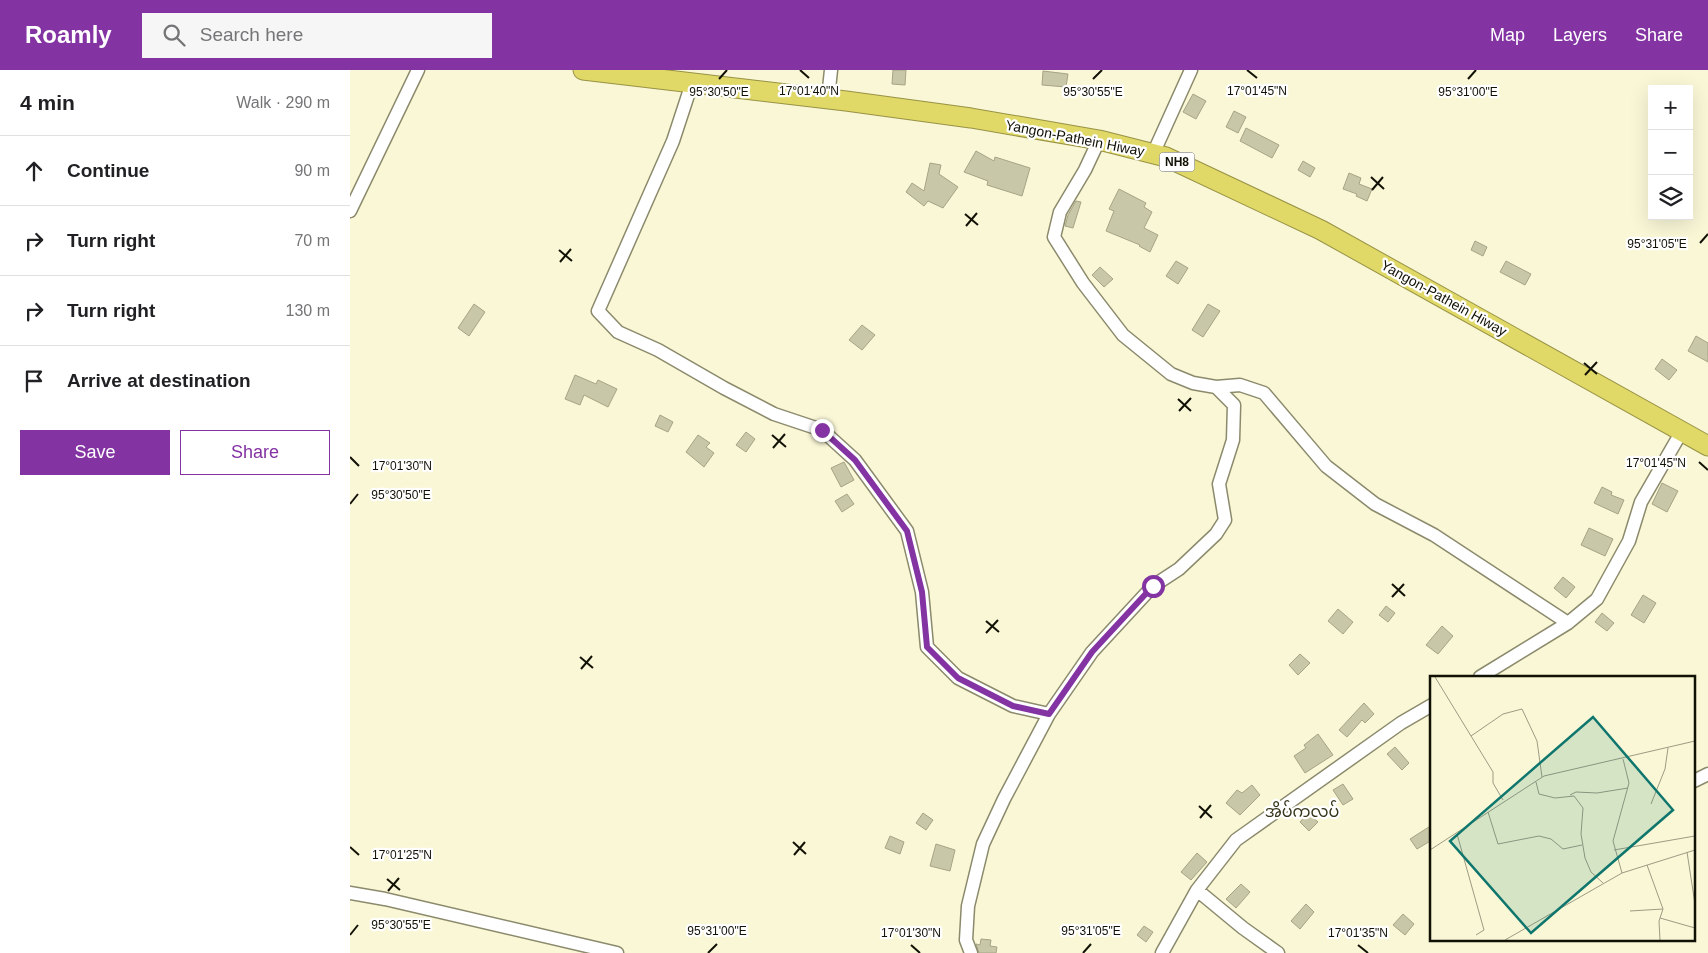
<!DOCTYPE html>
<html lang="en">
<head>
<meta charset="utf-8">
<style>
	body { margin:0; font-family:Arial,"Noto Sans Myanmar",sans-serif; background:#f6f6f6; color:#202124 }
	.controls { position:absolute; right:15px; top:15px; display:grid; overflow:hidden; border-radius:0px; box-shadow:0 5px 20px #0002 }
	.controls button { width:45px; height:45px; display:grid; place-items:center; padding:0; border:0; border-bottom:1px solid #e0e0e0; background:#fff; color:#202124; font:25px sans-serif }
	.stop { position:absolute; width:15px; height:15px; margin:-11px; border:4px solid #8433a3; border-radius:50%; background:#fff }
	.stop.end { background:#8433a3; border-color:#fff; box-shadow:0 1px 5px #0008 }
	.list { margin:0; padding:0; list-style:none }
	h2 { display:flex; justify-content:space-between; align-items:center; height:65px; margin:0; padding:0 20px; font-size:21px }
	h2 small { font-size:16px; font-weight:400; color:#757577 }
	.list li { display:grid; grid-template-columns:32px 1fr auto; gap:15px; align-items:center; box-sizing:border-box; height:70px; padding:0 20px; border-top:1px solid #e0e0e0 }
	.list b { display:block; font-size:19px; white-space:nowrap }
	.list em { font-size:16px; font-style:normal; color:#757577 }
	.actions { display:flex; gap:10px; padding:15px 20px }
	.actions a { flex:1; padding:11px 0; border:1px solid #8433a3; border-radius:0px; text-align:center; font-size:18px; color:#8433a3 }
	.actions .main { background:#8433a3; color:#fff }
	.icon { flex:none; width:28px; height:28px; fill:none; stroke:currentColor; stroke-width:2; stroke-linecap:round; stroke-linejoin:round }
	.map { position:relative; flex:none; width:1358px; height:883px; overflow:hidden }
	header { display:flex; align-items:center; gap:30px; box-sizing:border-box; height:70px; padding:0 25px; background:#8433a3; color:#fff }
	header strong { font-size:24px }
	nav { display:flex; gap:28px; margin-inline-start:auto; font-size:18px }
	.search { width:350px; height:45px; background:#f6f6f6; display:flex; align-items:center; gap:12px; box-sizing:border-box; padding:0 18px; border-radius:0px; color:#757577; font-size:19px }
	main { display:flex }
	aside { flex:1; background:#fff }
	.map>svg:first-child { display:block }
	.building { fill:#c8c7a7; stroke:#a6a485 }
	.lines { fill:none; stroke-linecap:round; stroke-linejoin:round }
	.minor-casing { stroke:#8b8a6c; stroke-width:15 }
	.highway-casing { stroke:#989245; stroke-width:21 }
	.minor { stroke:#fff; stroke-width:12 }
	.highway { stroke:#e0d867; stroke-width:19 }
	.route { stroke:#8433a3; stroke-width:6 }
	.ticks { fill:none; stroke:#121106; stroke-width:2 }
	.labels { text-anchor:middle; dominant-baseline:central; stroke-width:4.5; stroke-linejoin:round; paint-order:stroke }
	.shield { fill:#fff; stroke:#595851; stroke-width:1 }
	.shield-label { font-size:12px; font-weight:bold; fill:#121106 }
	.street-label { font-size:14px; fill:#121106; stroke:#fff }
	.quarter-label { font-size:16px; fill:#363419; stroke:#fff }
	.inset-road { fill:none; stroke:#9d9b83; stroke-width:1 }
	.view { fill:#0f766e; fill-opacity:0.15; stroke:#0f766e; stroke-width:2.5 }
	.inset-edge { fill:none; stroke:#121106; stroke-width:2.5 }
	.ticks-label { font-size:12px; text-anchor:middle; fill:#121106; stroke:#fff; stroke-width:4.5; stroke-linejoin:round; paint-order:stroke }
</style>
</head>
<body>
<header>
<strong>Roamly</strong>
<div class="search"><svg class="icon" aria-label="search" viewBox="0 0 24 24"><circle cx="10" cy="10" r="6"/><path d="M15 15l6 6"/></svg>Search here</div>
<nav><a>Map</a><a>Layers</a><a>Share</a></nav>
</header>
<main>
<aside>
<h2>4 min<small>Walk · 290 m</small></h2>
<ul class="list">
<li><svg class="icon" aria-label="ahead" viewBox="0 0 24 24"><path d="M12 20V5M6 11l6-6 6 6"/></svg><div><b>Continue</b></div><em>90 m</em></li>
<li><svg class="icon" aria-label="right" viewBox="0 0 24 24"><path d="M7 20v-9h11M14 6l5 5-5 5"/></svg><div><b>Turn right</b></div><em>70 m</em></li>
<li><svg class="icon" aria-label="right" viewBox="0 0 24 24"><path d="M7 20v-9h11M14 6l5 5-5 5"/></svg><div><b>Turn right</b></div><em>130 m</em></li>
<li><svg class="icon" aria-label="arrive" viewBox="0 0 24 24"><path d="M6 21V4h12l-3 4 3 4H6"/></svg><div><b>Arrive at destination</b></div></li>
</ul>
<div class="actions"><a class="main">Save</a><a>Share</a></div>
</aside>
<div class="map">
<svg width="1358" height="883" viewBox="0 0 1358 883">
	<rect width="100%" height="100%" fill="#f9f7d6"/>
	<!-- building -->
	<path class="building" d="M543 0H556L555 15 542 14Z
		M693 1 718 4 716 17 692 15Z
		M843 24 856 31 846 49 833 42Z
		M884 41 896 47 888 63 876 57Z
		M896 58 929 75 922 88 890 71Z
		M626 81 644 91 645 87 680 98 672 126 637 115 638 111 614 102Z
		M953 91 965 98 960 107 948 100Z
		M580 93 591 95 589 104 608 117 593 138 578 131 574 136 556 122 562 113 574 121Z
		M999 103 1011 108 1009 114 1022 119 1017 131 1006 126 1007 124 993 119Z
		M769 119 796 133 794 137 802 142 794 158 808 165 800 182 789 176 790 175 756 161 764 141 759 139Z
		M726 131 731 132 723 158 715 156 718 145Z
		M1125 171 1137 177 1133 186 1121 180Z
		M826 191 838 198 828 214 816 206Z
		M1156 191 1181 204 1175 215 1150 202Z
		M750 197 763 209 754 217 742 205Z
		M124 234 135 242 119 266 108 258Z
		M858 234 870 241 853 267 842 260Z
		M512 255 525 265 512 280 499 270Z
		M1346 266 1358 273V292L1338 281Z
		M1312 289 1327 300 1319 310 1305 299Z
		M225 305 246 314 248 310 267 319 258 337 234 325 230 335 215 329Z
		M310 345 323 352 318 362 305 356Z
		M396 362 405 369 396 382 386 375Z
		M348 365 360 373 356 377 364 383 354 397 336 382Z
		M494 392 504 410 491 417 481 398Z
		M1312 413 1328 421 1317 442 1302 434Z
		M1252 417 1262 422 1261 425 1274 430 1268 444 1244 433Z
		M497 424 504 434 492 442 485 431Z
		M1239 458 1263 469 1255 486 1231 475Z
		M1213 507 1225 517 1216 528 1204 518Z
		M1293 525 1306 533 1294 553 1281 545Z
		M1036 536 1045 543 1038 552 1029 545Z
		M988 539 1003 552 993 564 978 551Z
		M1252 543 1264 553 1257 561 1245 552Z
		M1092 556 1103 566 1088 584 1076 575Z
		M950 584 960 593 948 605 939 595Z
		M1014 633 1024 644 1015 653 1012 650 997 667 989 660Z
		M968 664 983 685 955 703 944 686 956 678 954 675Z
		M1045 677 1059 693 1052 700 1037 684Z
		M993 714 1003 729 993 735 983 720Z
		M902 715 910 725 890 745 876 733 887 720 892 723Z
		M573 743 583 750 576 760 566 753Z
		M958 743 968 752 959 761 950 752Z
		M1082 755V770L1067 779 1060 769Z
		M540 766 554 772 550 784 535 778Z
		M586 774 605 780 600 801 580 796Z
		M847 783 857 792 841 810 831 802Z
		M891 814 900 822 886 838 876 829Z
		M956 834 964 842 950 859 941 851Z
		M1053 844 1064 854 1055 865 1043 855Z
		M794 856 803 862 796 872 787 865Z
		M631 869 641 870 640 876 647 877 646 883H629L626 874 630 875Z"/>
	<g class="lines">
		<defs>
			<path id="minor" d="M342 13 323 71 248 241 268 262 308 280 374 318 424 344 472 360 505 390 557 461 572 522 577 577 608 608 663 636 699 644
				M478 28 481 0
				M803 84 841 0
				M0 141 68 0
				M866 317 890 315 914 323 976 396 1025 434 1084 465 1218 553
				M1130 607 1218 553 1247 529 1279 471 1291 432 1332 361
				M1344 711 1358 704
				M847 820 893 858 928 883
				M0 823 35 829 267 883
				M621 883 616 870 618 836 633 774 654 729 699 644 742 582 803 516 829 499 866 464 875 450 869 414 883 370 884 335 866 317 843 313 821 304 773 265 733 213 704 167 710 142 735 100 749 70
				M812 883 847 820 886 770 1051 653 1082 635"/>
			<path id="highway" d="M233 0 496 31 621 48 749 70 816 87 971 160 1358 376"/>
		</defs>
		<!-- minor casing -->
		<use href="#minor" class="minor-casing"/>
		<!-- highway casing -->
		<use href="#highway" class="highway-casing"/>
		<!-- minor -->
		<use href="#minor" class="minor"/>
		<!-- highway -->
		<use href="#highway" class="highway"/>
	</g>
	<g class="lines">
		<!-- route -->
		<path class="route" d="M472 360 505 390 557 461 572 522 577 577 608 608 663 636 699 644 742 582 803 516"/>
	</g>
	<!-- ticks -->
	<path class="ticks" d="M450 0 459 8M897 0 907 8M369 9 377 0M743 9 752 0M1118 9 1126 0M1021 107 1034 119M1022 120 1033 107M615 144 628 155M616 156 627 143M1350 173 1358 164M209 180 222 191M210 192 221 179M1234 293 1247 304M1235 305 1247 292M828 329 841 341M829 341 841 328M422 365 436 377M423 378 435 364M0 387 9 396M1349 392 1358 400M0 434 8 424M1042 514 1055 526M1042 527 1054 514M636 551 649 562M636 563 648 550M230 587 243 598M231 599 242 586M849 736 862 748M850 748 861 735M443 772 456 784M0 777 9 785M444 785 455 772M37 809 50 820M38 821 49 808M0 865 8 855M561 875 570 883M1008 875 1018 883M358 883 367 874M733 883 741 874"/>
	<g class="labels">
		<!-- shield labels -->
		<rect class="shield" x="809.5" y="82.5" width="35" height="19" rx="4"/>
		<g class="shield-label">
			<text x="827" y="92">NH8</text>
		</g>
		<!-- street labels -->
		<g class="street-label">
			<text transform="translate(725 68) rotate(11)">Yangon-Pathein Hiway</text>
			<text transform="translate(1094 228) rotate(29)">Yangon-Pathein Hiway</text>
		</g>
		<!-- quarter labels -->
		<g class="quarter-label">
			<text x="952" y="741">အိပ်ကလပ်</text>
		</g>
	</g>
	<!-- overview -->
	<g transform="translate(1080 606)">
		<rect width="265" height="265" fill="#f9f7d6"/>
		<path class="inset-road" d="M5 1 63 96V107L73 124M41 60 73 38 92 33 107 65 112 101M106 106 109 118 125 122 144 120 153 132 151 158 155 182 161 196 173 207M140 119 146 116 167 117 198 112M221 128 235 93 238 72M58 136 68 168 109 160 121 163 133 173 152 169M27 158 54 254 46 259M0 174 114 100 265 65M184 174 265 160M257 176 265 228M217 189 233 233 229 245 230 264M192 197 183 165 199 107 193 83M200 235 233 233M230 242 265 252M75 264 192 197 265 174"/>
		<path class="view" d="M163 41 243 134 101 257 20 165Z"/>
		<rect width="265" height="265" class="inset-edge"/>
	</g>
	<g class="ticks-label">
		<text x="459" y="25">17°01'40"N</text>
		<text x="907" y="25">17°01'45"N</text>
		<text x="369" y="26">95°30'50"E</text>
		<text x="743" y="26">95°30'55"E</text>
		<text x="1118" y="26">95°31'00"E</text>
		<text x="1307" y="178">95°31'05"E</text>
		<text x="1306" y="397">17°01'45"N</text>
		<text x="52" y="400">17°01'30"N</text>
		<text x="51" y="429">95°30'50"E</text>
		<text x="52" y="789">17°01'25"N</text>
		<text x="51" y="859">95°30'55"E</text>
		<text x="367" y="865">95°31'00"E</text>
		<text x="741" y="865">95°31'05"E</text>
		<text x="561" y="867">17°01'30"N</text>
		<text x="1008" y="867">17°01'35"N</text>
	</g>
</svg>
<div class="controls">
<button>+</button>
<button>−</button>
<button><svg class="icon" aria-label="layers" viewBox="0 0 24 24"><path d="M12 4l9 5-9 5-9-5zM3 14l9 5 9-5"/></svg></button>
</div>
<div class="stop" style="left:803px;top:516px"></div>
<div class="stop end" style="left:472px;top:360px"></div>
</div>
</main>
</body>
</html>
